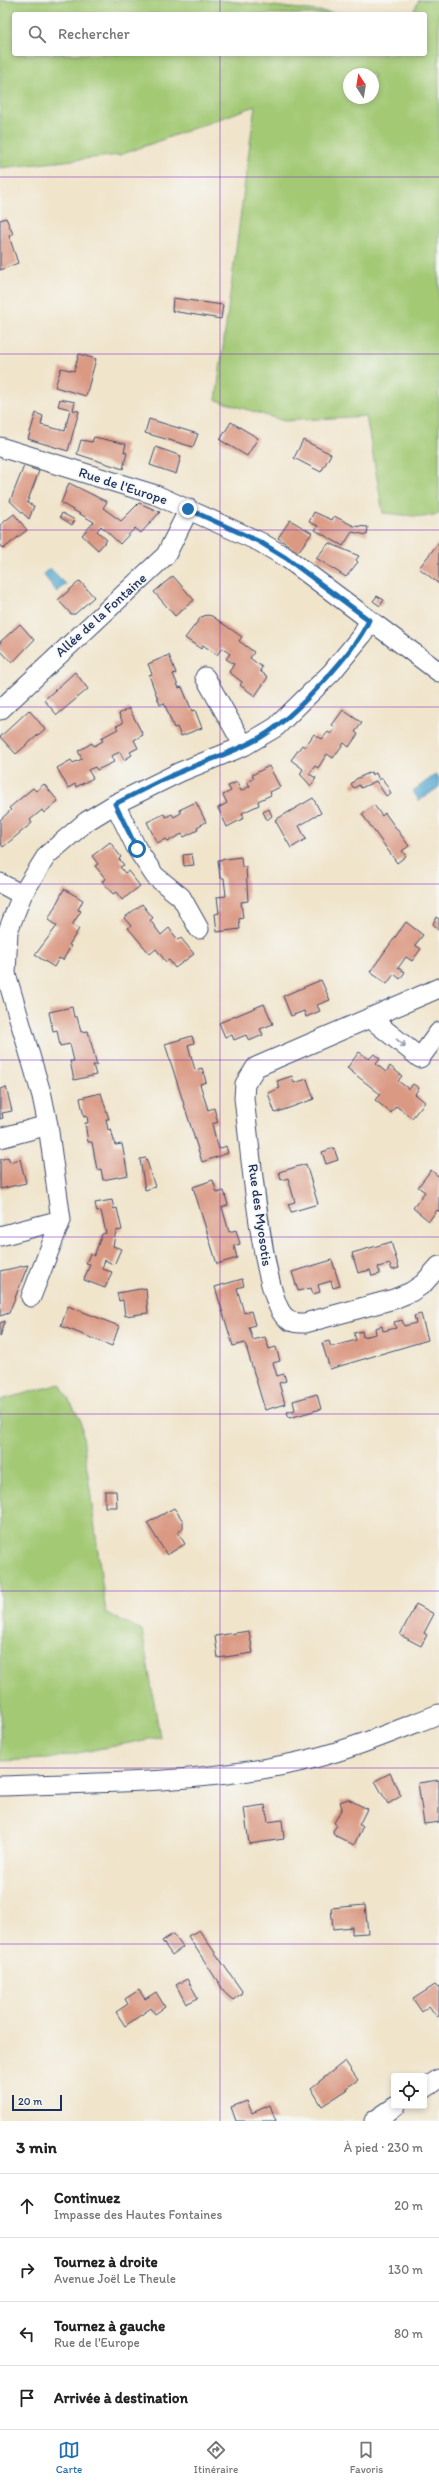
<!DOCTYPE html>
<html lang="fr">
<head>
<meta charset="utf-8">
<style>
	body { margin:0; font-family:Itim,sans-serif; background:#f6f6f6; color:#222 }
	.controls { position:absolute; right:12px; bottom:12px; display:grid; overflow:hidden; border-radius:4px; box-shadow:0 2px 6px #0003 }
	.controls button { width:36px; height:36px; display:grid; place-items:center; padding:0; border:0; border-bottom:1px solid #e0e0e0; background:#fff; color:#222; font:20px sans-serif }
	.compass { position:absolute; left:343px; top:68px; width:36px; height:36px; border-radius:50%; background:#fff; box-shadow:0 2px 6px #0003; rotate:348deg }
	.scale { position:absolute; left:12px; bottom:10px; width:50px; box-sizing:border-box; padding-left:4px; border:2px solid #1b2f5e; border-top:0; font-size:11px; line-height:14px; white-space:nowrap; color:#1b2f5e; -webkit-text-stroke:3px #f6f6f2; paint-order:stroke }
	.stop { position:absolute; width:12px; height:12px; margin:-9px; border:3px solid #1f6fb2; border-radius:50%; background:#fff }
	.stop.end { background:#1f6fb2; border-color:#fff; box-shadow:0 1px 4px #0008 }
	.list { margin:0; padding:0; list-style:none }
	h2 { display:flex; justify-content:space-between; align-items:center; height:52px; margin:0; padding:0 16px; font-size:17px }
	h2 small { font-size:13px; font-weight:400; color:#767676 }
	.list li { display:grid; grid-template-columns:26px 1fr auto; gap:12px; align-items:center; box-sizing:border-box; height:64px; padding:0 16px; border-top:1px solid #e0e0e0 }
	.list b { display:block; font-size:15px; white-space:nowrap }
	.list p { margin:0; font-size:13px; white-space:nowrap; color:#767676 }
	.list em { font-size:13px; font-style:normal; color:#767676 }
	.icon { flex:none; width:22px; height:22px; fill:none; stroke:currentColor; stroke-width:2; stroke-linecap:round; stroke-linejoin:round }
	.map { position:relative; flex:none; width:439px; height:2121px; overflow:hidden }
	.search { position:absolute; background:#fff; box-shadow:0 2px 6px #0003; left:12px; right:12px; top:12px; height:44px; display:flex; align-items:center; gap:10px; box-sizing:border-box; padding:0 14px; border-radius:4px; color:#767676; font-size:15px }
	.sheet { height:308px; background:#fff }
	nav { display:flex; justify-content:space-around; align-items:center; box-sizing:border-box; height:56px; border-top:1px solid #e0e0e0; background:#fff; font-size:11px; color:#767676 }
	nav a { display:grid; justify-items:center; gap:2px }
	nav .on { color:#1f6fb2 }
	.map>svg:first-child { display:block }
	.green { fill:#a3c974; stroke:#5f7c69; fill-rule:evenodd }
	.water { fill:#52a6ce; stroke:#366a96 }
	.building { fill:#da9983 }
	.lines { fill:none; stroke-linecap:round; stroke-linejoin:round }
	.minor-casing { stroke:#3b4a6e; stroke-width:21 }
	.minor { stroke:#fff; stroke-width:19 }
	.oneway { stroke:#8d97ae }
	.route { stroke:#1f6fb2; stroke-width:5 }
	.grid { fill:none; stroke:#7b2cbf; stroke-width:1; stroke-opacity:0.55 }
	.labels { text-anchor:middle; dominant-baseline:central; stroke-width:3; stroke-linejoin:round; paint-order:stroke }
	.street-label { font-size:14px; fill:#1b2f5e; stroke:#f6f6f2 }
</style>
</head>
<body>
<div class="map">
<svg width="439" height="2121" viewBox="0 0 439 2121">
	<rect width="100%" height="100%" fill="#f6f6f2"/>
	<filter id="ink" filterUnits="userSpaceOnUse"><feTurbulence type="fractalNoise" baseFrequency=".025" numOctaves="2"/><feDisplacementMap in="SourceGraphic" scale="8" xChannelSelector="R" yChannelSelector="G"/><feConvolveMatrix kernelMatrix="1 2 1 2 8 2 1 2 1" color-interpolation-filters="sRGB"/></filter>
	<filter id="wash" filterUnits="userSpaceOnUse"><feTurbulence type="fractalNoise" baseFrequency=".012" numOctaves="4" result="noise"/><feDisplacementMap in="SourceGraphic" scale="16" xChannelSelector="R" yChannelSelector="G"/><feGaussianBlur stdDeviation="0.9" result="paint"/><feColorMatrix in="noise" values="0 0 0 0 0 0 0 0 0 0 0 0 0 0 0 0 0 1.4 0 .05"/><feComposite in="paint" operator="in"/></filter>
	<g filter="url(#wash)">
		<rect width="100%" height="100%" fill="#f0e4cb"/>
		<!-- green -->
		<path class="green" d="M0 0H220L346 14H14V54H425V14H412L419 0H439V514L423 517 383 513 366 416 284 421 216 400 255 106 120 155 0 168ZM349 74H373V98H349Z
			M60 1384 81 1421 106 1613 142 1630 160 1737 47 1759 0 1761V1400Z"/>
		<!-- water -->
		<path class="water" d="M50 568 66 584 57 592 43 574Z
			M436 774 439 778V787L419 801 413 791Z"/>
		<g id="blocks">
			<!-- building -->
			<path class="building" d="M6 218 13 234 9 236 18 263 0 270V220Z
				M173 298 223 305 221 319 172 311Z
				M79 354 96 359 86 396 55 387 61 368 74 371Z
				M60 399 75 402 73 410 79 411 68 451 28 439 36 413 43 416 41 425 65 431 70 409 58 406Z
				M149 419 198 434 193 447 145 433Z
				M231 422 258 438 247 456 220 440Z
				M94 437 126 444 124 452 127 453 123 469 77 454 81 440 92 442Z
				M303 440 331 454 321 472 294 458Z
				M156 447 181 456 176 474 150 465Z
				M24 466 39 471 27 503 34 506 29 519 10 501Z
				M69 483 107 502 103 508 121 521 139 503 160 512 141 533 135 528 120 544 101 526 97 531 107 540 98 550 82 535 94 522 61 503Z
				M314 512 332 520 334 516 354 526 368 527 367 535 352 532 343 546 315 530 318 526 309 522Z
				M62 513 75 520 72 525 60 517Z
				M14 514 27 530 3 549 0 546V525Z
				M290 520 312 533 298 552 278 538Z
				M439 542V584L419 568Z
				M329 543 359 556 356 560 358 562 346 577 316 558Z
				M173 576 194 600 175 616 154 592Z
				M80 581 94 597 75 614H71L58 600Z
				M377 596 384 600 380 606 373 601Z
				M207 615 212 616 242 637 239 641 254 652 250 658 262 667 260 671 268 677 255 696 240 685 242 682 229 672 234 664 226 659 230 654 222 648 217 655 203 645 201 649 185 638 201 617Z
				M20 624 34 640 12 663 0 650V642Z
				M169 655 176 673 173 674 179 688 182 687 192 711 195 710 202 728 181 736 177 727 174 728 164 703 160 705 149 675 152 674 148 664Z
				M75 672 88 689 57 715 44 700Z
				M129 708 143 735 134 740 138 748 130 752 132 755 124 760 120 752 111 756 114 762 97 770 95 767 88 770 93 778 76 787 75 784 68 788 57 768 71 760 73 763 82 759 78 751 92 743 94 746 103 741 101 738 118 729 116 726 123 723 119 714Z
				M29 710 45 729 16 754 0 737Z
				M343 710 362 723 355 732 358 734 349 747 344 743 333 758 327 754 318 768 315 766 309 774 316 778 311 786 300 774 303 769 291 760 302 745 305 747 314 734 322 739 328 732 331 734 336 728 332 725Z
				M269 766 280 787 270 792 271 795 258 801 259 805 242 813 244 818 227 827 218 808 227 803 223 795 231 791 228 786 237 782 241 791 250 786 247 782 254 778 252 775Z
				M371 772 372 775 376 773 379 780 382 778 391 793 386 796 376 781 361 788 359 785 354 788 351 784 356 779Z
				M44 784 58 801 44 813 42 810 30 820 32 823 3 847 0 843V820L11 810 9 808 33 788 36 791Z
				M313 798 321 813 299 826 306 839 291 848 275 820Z
				M196 802 206 822 197 827 198 830 184 837 182 834 168 841 166 839 157 843 147 822 164 814 166 817 172 814 174 817 181 813 179 810Z
				M374 805 382 816 385 813 409 846 402 851 406 856 397 863 362 814Z
				M269 809 272 816 267 820 263 812Z
				M110 842 121 857 119 859 124 865 120 867 125 873 128 871 140 886 122 900 116 892 113 894 102 881 106 879 95 866 98 864 92 856Z
				M192 854 194 865 184 866 183 855Z
				M241 857 242 867H246L248 901 241 902 243 918 239 919 240 929 217 932 215 914 219 913 217 897 226 896 224 878H220L218 860Z
				M64 889 83 900 78 910 81 911 72 925 79 929 69 945 71 946 63 960 59 958 54 967 35 955 57 926 48 920Z
				M142 904 153 918 150 920 161 935 169 928 178 940 181 938 194 954 175 968 169 960 166 962 156 949 150 954 128 928 131 926 124 918Z
				M436 917 439 919V931L433 924Z
				M406 922 423 935 415 945 421 949 412 961 406 957 398 968 405 972 400 979 394 974 387 984 370 972Z
				M321 980 330 1000 317 1005 320 1011 306 1017 304 1011 291 1016 283 996Z
				M264 1004 273 1024 260 1029 263 1035 249 1041 246 1035 234 1040 232 1035 225 1037 219 1023Z
				M72 1007 74 1017H77L81 1032 88 1031 97 1065H93L96 1075 74 1080 70 1061H74L70 1044 60 1046 57 1030 53 1031 49 1012Z
				M192 1036 194 1043 188 1045 195 1070 202 1068 204 1074 206 1082 200 1084 208 1110 214 1108 218 1122 212 1124 215 1136 219 1149 226 1146 228 1153 202 1162 165 1044Z
				M359 1052 369 1059 374 1054 380 1059 376 1064 386 1072 390 1066 402 1076 398 1081 409 1089 413 1084 419 1088 415 1094 425 1102 412 1118 396 1106 391 1113 375 1100 380 1094 347 1068Z
				M292 1076 294 1083 307 1079 314 1099 275 1113 268 1093 280 1088 277 1081Z
				M6 1087 12 1111 2 1113 3 1118 0 1119V1089Z
				M101 1093 109 1119H106L108 1130 111 1129 115 1145 122 1144 128 1175 103 1180 101 1169 97 1170 92 1142H88L85 1123H88L87 1116 84 1117 80 1098Z
				M334 1148 338 1160 326 1164 322 1152Z
				M8 1157 10 1162 20 1159 26 1183 0 1189V1160Z
				M146 1158 155 1187 145 1190 140 1159Z
				M306 1164 318 1204 291 1212 288 1204 295 1202 288 1178 281 1180 279 1172Z
				M431 1170 438 1176 439 1174V1212L437 1210 429 1221 413 1208 425 1192 418 1187Z
				M213 1180 217 1193 224 1191 228 1205 222 1207 229 1232 236 1230 240 1244 234 1246 237 1258 217 1264 193 1187Z
				M112 1200 114 1209 117 1208 122 1230 116 1231 113 1246 121 1249 114 1265 105 1260 102 1269 112 1272 105 1288 84 1280 90 1264 86 1263 90 1254 94 1256 102 1234 106 1233 101 1211 97 1212 95 1203Z
				M391 1242 399 1268 392 1270 390 1264 378 1267 380 1274 372 1276 370 1270 358 1273 352 1253Z
				M332 1260 340 1286 333 1288 331 1281 318 1285 320 1292 313 1294 311 1288 298 1291 292 1272Z
				M28 1265 9 1313 0 1316V1271Z
				M242 1279 244 1286 237 1288 244 1313 251 1311 255 1325 249 1327 253 1340 265 1337 269 1349 276 1347 280 1361 273 1363 277 1376 284 1374 286 1381 279 1383 285 1404 265 1410 245 1343 233 1346 215 1287Z
				M146 1288 148 1313 125 1316 123 1300 119 1301 117 1293Z
				M68 1306 119 1326 112 1346 61 1326Z
				M421 1314 428 1340 330 1369 322 1343 329 1341 331 1347 356 1340 354 1333 362 1331 363 1337 376 1334 375 1328 382 1326 383 1331 396 1328 394 1322 402 1320 404 1326 416 1323 414 1316Z
				M5 1321 0 1337V1323Z
				M317 1394 321 1409 289 1418 287 1412 295 1410 293 1401Z
				M105 1491H116L117 1507H105Z
				M174 1508 183 1521V1529L178 1532 185 1544 167 1555 147 1523Z
				M416 1604 434 1614 424 1633 427 1635 421 1646 400 1635Z
				M249 1631 253 1653 218 1658 215 1636Z
				M390 1773 401 1796 388 1804 375 1781Z
				M439 1780V1822L424 1824 418 1783Z
				M348 1799 367 1809 359 1825 363 1826 354 1845 334 1835 333 1831 337 1825 334 1823 342 1808 340 1802Z
				M265 1805 268 1822 282 1820 284 1839 249 1844 244 1808Z
				M365 1905 368 1933 352 1934V1927L333 1929 331 1908Z
				M199 1930 242 1991 241 1994 233 2000 226 1994 188 1936Z
				M173 1934 183 1947 172 1955 162 1941Z
				M187 1979 198 1998 186 2004 176 1985Z
				M435 1985 437 1987 439 1986V2016L437 2017 429 2006 422 2012 413 1999Z
				M139 1990 145 1999 156 1992 165 2007 155 2014 151 2008 125 2026 116 2012 128 2004 125 1999Z
				M345 2061 358 2080 346 2088 347 2090 322 2106 311 2088Z
				M247 2101 252 2113 270 2105 276 2121H236L231 2107Z"/>
		</g>
	</g>
	<g filter="url(#ink)">
		<use href="#blocks" fill-opacity="0" stroke="#3b4a6e" stroke-width="1"/>
		<g class="lines">
			<defs>
				<path id="minor" d="M0 447 156 495 260 542 287 558 439 672
					M205 677 244 746
					M0 710 166 555 189 509
					M115 804 137 849 155 876 181 897 199 929
					M0 883 22 895
					M439 988 256 1067 245 1084 244 1098C249 1137 262 1296 285 1317 291 1323 297 1323 305 1323L394 1299 411 1292 423 1284 439 1266
					M370 1018 420 1058 439 1032
					M0 1138 48 1125
					M0 1236 61 1220
					M31 1297 61 1220 48 1125 42 1096 6 974 8 931 22 895 47 855 87 821 115 804 180 772 244 746 276 727 332 672 363 634 369 620
					M0 1786C103 1782 210 1784 311 1759 355 1748 397 1730 439 1714
					M424 2089 439 2079
					M374 2121 396 2106"/>
			</defs>
			<!-- minor casing -->
			<use href="#minor" class="minor-casing"/>
			<!-- minor -->
			<use href="#minor" class="minor"/>
		</g>
		<!-- one-way arrows -->
		<defs><path id="oneway-shaft" d="M-6 0H5M1.5-3L5.5 0L1.5 3" fill="none" stroke-width="1.6" stroke-linecap="round" stroke-linejoin="round"/></defs>
		<use class="oneway" href="#oneway-shaft" transform="translate(401 1043) rotate(39)"/>
	</g>
	<g class="lines" filter="url(#ink)">
		<!-- route -->
		<path class="route" d="M137 849 115 804C137 793 158 781 180 772 207 760 236 752 261 737 291 720 355 652 369 620L286 558 260 542 188 509"/>
	</g>
	<!-- grid -->
	<path class="grid" d="M220 0V14M220 54V2121M0 177H439M0 354H439M0 530H439M0 707H439M0 884H439M0 1060H439M0 1237H439M0 1414H439M0 1591H439M0 1768H439M0 1944H439"/>
	<g class="labels">
		<!-- street labels -->
		<g class="street-label">
			<text transform="translate(123 486) rotate(18)">Rue de l'Europe</text>
			<text transform="translate(101 615) rotate(-42)">Allée de la Fontaine</text>
			<text transform="translate(260 1215) rotate(82)">Rue des Myosotis</text>
		</g>
	</g>
</svg>
<div class="controls">
<button><svg class="icon" aria-label="locate" viewBox="0 0 24 24"><circle cx="12" cy="12" r="6"/><path d="M12 2v4M12 18v4M2 12h4M18 12h4"/></svg></button>
</div>
<svg class="compass" viewBox="-18 -18 36 36"><path d="M0-13l5 13h-10z" fill="#e53935"/><path d="M0 13l5-13h-10z" fill="#767676"/></svg>
<div class="scale">20 m</div>
<div class="stop" style="left:137px;top:849px"></div>
<div class="stop end" style="left:188px;top:509px"></div>
<div class="search"><svg class="icon" aria-label="search" viewBox="0 0 24 24"><circle cx="10" cy="10" r="6"/><path d="M15 15l6 6"/></svg>Rechercher</div>
</div>
<section class="sheet">
<h2>3 min<small>À pied · 230 m</small></h2>
<ul class="list">
<li><svg class="icon" aria-label="ahead" viewBox="0 0 24 24"><path d="M12 20V5M6 11l6-6 6 6"/></svg><div><b>Continuez</b><p>Impasse des Hautes Fontaines</p></div><em>20 m</em></li>
<li><svg class="icon" aria-label="right" viewBox="0 0 24 24"><path d="M7 20v-9h11M14 6l5 5-5 5"/></svg><div><b>Tournez à droite</b><p>Avenue Joël Le Theule</p></div><em>130 m</em></li>
<li><svg class="icon" aria-label="left" viewBox="0 0 24 24"><path d="M17 20v-9H6M10 6l-5 5 5 5"/></svg><div><b>Tournez à gauche</b><p>Rue de l'Europe</p></div><em>80 m</em></li>
<li><svg class="icon" aria-label="arrive" viewBox="0 0 24 24"><path d="M6 21V4h12l-3 4 3 4H6"/></svg><div><b>Arrivée à destination</b></div></li>
</ul>
</section>
<nav>
<a class="on"><svg class="icon" aria-label="map" viewBox="0 0 24 24"><path d="M3 6l6-2 6 2 6-2v14l-6 2-6-2-6 2zM9 4v14M15 6v14"/></svg>Carte</a>
<a><svg class="icon" aria-label="directions" viewBox="0 0 24 24"><path d="M12 3l9 9-9 9-9-9zM9 14v-3h6M13 9l2 2-2 2"/></svg>Itinéraire</a>
<a><svg class="icon" aria-label="saved" viewBox="0 0 24 24"><path d="M7 4h10v16l-5-4-5 4z"/></svg>Favoris</a>
</nav>
</body>
</html>
